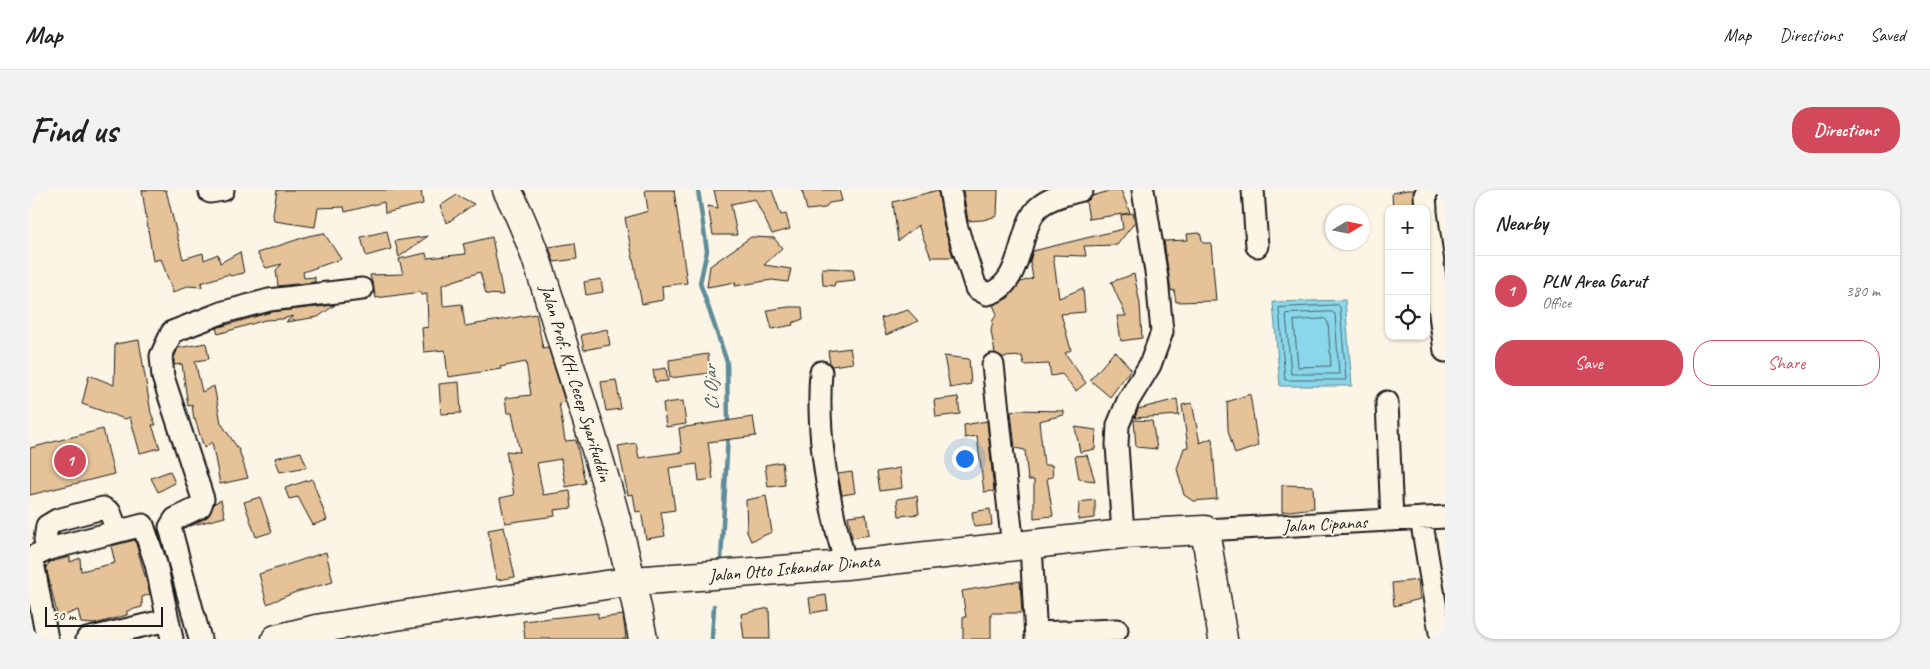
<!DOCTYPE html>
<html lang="en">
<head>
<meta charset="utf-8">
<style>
	body { margin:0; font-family:Caveat,sans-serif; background:#f2f2f2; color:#222 }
	.controls { position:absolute; right:15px; top:15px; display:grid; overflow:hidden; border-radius:10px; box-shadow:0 1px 4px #0004 }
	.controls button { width:45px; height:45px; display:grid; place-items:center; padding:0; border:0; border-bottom:1px solid #e0e0e0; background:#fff; color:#222; font:25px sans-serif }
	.compass { position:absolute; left:1295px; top:15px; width:45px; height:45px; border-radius:50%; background:#fff; box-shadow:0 1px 4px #0004; rotate:80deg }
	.scale { position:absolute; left:15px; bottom:12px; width:118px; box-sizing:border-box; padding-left:5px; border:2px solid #1c1c1c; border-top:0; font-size:14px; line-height:18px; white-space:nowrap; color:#1c1c1c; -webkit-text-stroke:4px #fcf5e5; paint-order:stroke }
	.you { position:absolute; left:934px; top:268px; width:18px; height:18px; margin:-12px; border:4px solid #fff; border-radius:50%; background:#1a73e8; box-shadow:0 0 0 8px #1a73e833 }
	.badge { display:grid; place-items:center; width:32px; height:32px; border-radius:50%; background:#d1495b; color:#fff; font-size:16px; font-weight:700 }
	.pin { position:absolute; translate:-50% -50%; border:2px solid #fff; box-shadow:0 1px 5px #0006 }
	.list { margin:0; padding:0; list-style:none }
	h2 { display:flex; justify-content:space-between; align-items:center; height:65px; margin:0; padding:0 20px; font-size:21px }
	h2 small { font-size:16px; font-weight:400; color:#767676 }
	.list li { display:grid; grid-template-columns:32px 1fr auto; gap:15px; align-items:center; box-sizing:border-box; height:70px; padding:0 20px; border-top:1px solid #e0e0e0 }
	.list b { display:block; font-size:19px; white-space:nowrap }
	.list p { margin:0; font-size:16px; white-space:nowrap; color:#767676 }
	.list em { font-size:16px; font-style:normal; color:#767676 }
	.actions { display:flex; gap:10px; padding:15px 20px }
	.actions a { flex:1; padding:11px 0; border:1px solid #d1495b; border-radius:20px; text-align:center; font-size:18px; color:#d1495b }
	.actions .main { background:#d1495b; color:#fff }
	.icon { flex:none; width:28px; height:28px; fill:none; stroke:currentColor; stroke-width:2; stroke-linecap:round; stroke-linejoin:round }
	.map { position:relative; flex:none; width:1415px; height:449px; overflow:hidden; border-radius:20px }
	header { display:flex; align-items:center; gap:30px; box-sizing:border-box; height:70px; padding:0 25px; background:#fff; border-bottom:1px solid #e0e0e0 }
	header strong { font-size:24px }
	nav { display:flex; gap:28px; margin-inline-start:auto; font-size:18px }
	.intro { display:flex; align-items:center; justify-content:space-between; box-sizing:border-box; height:120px; padding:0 30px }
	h1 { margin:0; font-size:35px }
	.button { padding:12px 22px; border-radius:20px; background:#d1495b; color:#fff; font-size:18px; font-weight:700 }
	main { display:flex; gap:30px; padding:0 30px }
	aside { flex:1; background:#fff; border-radius:20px; box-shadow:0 1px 4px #0004 }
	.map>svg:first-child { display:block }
	.water { fill:#8ad6ea; stroke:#5e8c98 }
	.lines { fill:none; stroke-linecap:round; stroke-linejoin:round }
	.shore { stroke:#48666e; stroke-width:1 }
	.stream { stroke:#5e8c98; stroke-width:4.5 }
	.building { fill:#e5c297; stroke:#1c1c1c }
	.minor-casing { stroke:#1c1c1c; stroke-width:25 }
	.major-casing { stroke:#1c1c1c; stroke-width:31 }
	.minor { stroke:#fcf5e5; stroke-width:21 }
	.major { stroke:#fcf5e5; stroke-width:28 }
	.labels { text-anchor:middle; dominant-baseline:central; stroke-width:4; stroke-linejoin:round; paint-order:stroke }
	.street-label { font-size:18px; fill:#1c1c1c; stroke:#fcf5e5 }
	.water-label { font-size:19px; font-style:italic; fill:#3d545a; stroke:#fcf5e5 }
</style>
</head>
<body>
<header>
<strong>Map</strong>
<nav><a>Map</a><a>Directions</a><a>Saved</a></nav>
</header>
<div class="intro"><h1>Find us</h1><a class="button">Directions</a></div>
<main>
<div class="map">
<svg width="1415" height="449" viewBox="0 0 1415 449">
	<rect width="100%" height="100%" fill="#fcf5e5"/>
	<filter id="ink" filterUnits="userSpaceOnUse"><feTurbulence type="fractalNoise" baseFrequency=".02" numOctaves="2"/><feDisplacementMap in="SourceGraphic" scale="10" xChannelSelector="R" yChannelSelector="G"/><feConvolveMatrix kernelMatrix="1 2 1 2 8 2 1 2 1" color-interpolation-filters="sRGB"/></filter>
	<g filter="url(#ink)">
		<!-- water -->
		<path class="water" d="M1315 110 1322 196H1250L1243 112Z"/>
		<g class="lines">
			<!-- shore -->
			<path class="shore" d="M1308 115 1310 117 1316 190H1255L1249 118Z
				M1302 122 1305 124 1309 184H1261L1256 124Z
				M1295 129 1298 132 1301 176 1268 177 1264 131Z"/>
			<!-- stream -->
			<path class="stream" d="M668 0 677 61 670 93 697 172 698 235
				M691 370 698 245
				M682 449 684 416"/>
		</g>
		<!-- building -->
		<path class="building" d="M112 0H136L153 69 173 63 174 70 188 64 190 73 210 62 214 83 200 86 199 84 171 93 172 97 157 96 143 103 131 69 123 71Z
			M247 0H391L393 14 355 23 354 12 315 22 314 17 288 18 285 37 244 31 243 24Z
			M615 0H644L657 93 632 96 633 110 612 114 595 28 618 21Z
			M684 0H742L751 25 756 24 760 39 742 44 725 9 701 14 707 45H683L678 16 688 18Z
			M772 0H809L812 11 799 13 795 18 777 20Z
			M908 0 914 37 923 67H901L888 35 868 51 863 12Z
			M933 0H968L967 26 953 30 938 31Z
			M1083 0H1091L1100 23 1059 29 1056 12 1062 6Z
			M1377 0H1384L1383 19H1363L1362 3Z
			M427 5 444 14 417 33 410 16Z
			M1103 23 1105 32 1087 55 1054 56 1056 66 1023 65 1029 108 1053 98 1055 122 1031 124 1041 160 1035 163 1056 193 1046 201 1032 184 1021 186 1019 174 994 175 992 166 972 167 965 163 961 141 963 130 967 124 963 115 978 108 991 92 1003 88 1000 71 1003 61 1093 39 1091 25Z
			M357 41 361 59 336 66 331 47Z
			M294 43 311 69 273 82 274 88 285 87V92L248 96 246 80 252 74 236 78 227 63 278 46Z
			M1170 43 1173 53H1181L1186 111 1146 112 1144 100 1141 101 1134 51 1158 50 1157 44Z
			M398 46 369 67 365 51Z
			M462 47 473 105 456 104 450 82 412 95 413 116 432 114 435 136 506 124 513 158 518 157 535 212 529 213 535 251 546 250 555 293 536 297 531 269 507 273 513 305 540 301 542 318 524 320 525 326 475 333 470 308 484 305 476 261 490 262 482 223H477L475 208 501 205 496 172 470 177 471 179 418 187 415 160 394 162 392 138 398 137 397 104 391 105V102L346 108 340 85 373 84 369 69 396 63 397 68 436 64 433 54Z
			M721 47 744 48 752 58 734 75 761 79 758 92 742 90 705 96 706 92 677 97 680 76Z
			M545 53 547 69 524 72 519 57Z
			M792 78 823 79 825 90 805 92 804 96 793 95Z
			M1104 84 1110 114 1112 148 1091 151 1087 126H1096L1081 92Z
			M571 89 573 102 556 105 554 92Z
			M305 115 288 127 256 132 263 126 252 129 235 130 188 144 186 138 241 122Z
			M759 117H772L773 129 762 133 763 135 742 139 737 120Z
			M878 120 888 131 856 145 851 128Z
			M577 139 580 155 554 160 551 145Z
			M109 150 121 223 126 235H122L130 258 110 263 100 227 95 229 52 214 59 185 84 195 85 154Z
			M176 153 179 169 165 171 172 202 184 196 191 233 209 260 218 288 190 294 182 252 174 258 165 229 164 230 162 215 158 216 152 174 144 175V168L148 158Z
			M820 158 823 173 802 176 800 174 798 161Z
			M1085 161 1101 179 1080 207 1060 190Z
			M678 164 680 183 640 188 639 170Z
			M914 166 939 169 941 194 920 198Z
			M636 178 638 191 625 192 623 180Z
			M586 190 591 219 576 221 571 192Z
			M429 192 431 223 411 224 409 194Z
			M1220 204 1228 256 1205 264 1198 240 1197 212Z
			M928 207 930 224 906 227 904 210Z
			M1147 209 1149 225 1105 228 1108 219Z
			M653 211 656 234 636 237 633 213Z
			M1162 213 1170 253 1182 248 1187 309 1163 311 1154 305 1147 279 1154 258 1158 257 1152 215Z
			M988 220 1034 221V225L1009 231 1014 275H1022L1023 287 1017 288 1023 326 1004 328V290H998L995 260 985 258 981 222Z
			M723 227 726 246 678 252 683 289 669 291 667 274 639 278 645 320 631 322 635 346 616 349 611 321 606 322 603 304 598 305 588 256 606 253 609 268 652 262 649 238Z
			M1104 230 1122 231 1127 259 1106 257Z
			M957 231 964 301 954 302 947 246 935 248 934 235Z
			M1045 237 1066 240 1065 259 1050 262Z
			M73 239 84 284 0 305V258Z
			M271 262 277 277 250 282 245 268Z
			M1057 265 1065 291 1049 289 1045 266Z
			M752 272 755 295 738 297 735 275Z
			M870 278 872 298 850 301 847 282Z
			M140 281 145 293 128 302 121 288Z
			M822 282 825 303 812 305 808 284Z
			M282 289 297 330 283 335 268 307 259 309 255 298Z
			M1252 295 1283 296 1284 318 1252 322Z
			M736 306 742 342 721 351 717 342 716 310Z
			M887 306 889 324 869 326 867 309Z
			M230 307 242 342 226 347 214 312Z
			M191 310 195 327 159 336 176 328 185 313Z
			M1065 310V328L1048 330 1049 312Z
			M960 319 962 335 944 337 942 322Z
			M836 324 839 345 822 348 818 326Z
			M474 337 485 387 467 390 458 340Z
			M105 350 120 404 112 407V417L97 421V425L65 434 51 433 48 420 28 428 16 377 20 372 40 367V372L50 368 51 381 85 373 81 356Z
			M296 362 303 392 266 402 237 414 229 384Z
			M1388 390 1390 409 1364 416 1362 393Z
			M990 391 992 423H961V449H933V427H936L932 401Z
			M796 405 798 420 781 423 779 408Z
			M739 418 740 449H714L711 424Z
			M568 423V428L593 425 596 449H495L493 431Z"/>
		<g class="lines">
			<defs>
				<path id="minor" d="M920 0 926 35 946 98 957 104C994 96 988 35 1009 17 1020 7 1038 4 1052 0
					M1223 0 1227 56
					M180 2 193 0
					M1396 19 1395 5 1398 0
					M1396 22 1415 161
					M963 175 983 357
					M791 182C786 247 798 312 816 375
					M1357 212 1362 330
					M1391 328 1411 449
					M1175 340 1415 327
					M1093 344 1087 255 1088 235 1098 211 1120 175 1132 142 1127 88 1113 0
					M1001 355 1006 449
					M19 359 15 350 17 336 27 330 73 318 80 322 87 341
					M1006 443 1087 440
					M17 449 2 367 19 359 113 335 126 374 142 449
					M57 449 137 430
					M170 449 140 337 145 329 170 317 173 309 133 187 131 166 142 142 194 122 239 110 332 99"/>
				<path id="major" d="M477 0C505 53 519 110 537 167 567 260 596 353 613 449
					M246 449 286 439 372 425 603 391 816 375 1093 344 1175 340 1193 449"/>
			</defs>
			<!-- minor casing -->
			<use href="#minor" class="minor-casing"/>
			<!-- major casing -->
			<use href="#major" class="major-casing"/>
			<!-- minor -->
			<use href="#minor" class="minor"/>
			<!-- major -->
			<use href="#major" class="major"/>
		</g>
	</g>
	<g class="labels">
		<!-- street labels -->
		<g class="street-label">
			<text transform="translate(546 193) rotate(73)">Jalan Prof. KH. Cecep Syarifuddin</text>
			<text transform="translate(1295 334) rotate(-3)">Jalan Cipanas</text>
			<text transform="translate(764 378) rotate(-5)">Jalan Otto Iskandar Dinata</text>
		</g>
		<!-- water labels -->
		<g class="water-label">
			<text transform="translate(681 198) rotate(-93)">Ci Ojar</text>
		</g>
	</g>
</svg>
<div class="controls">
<button>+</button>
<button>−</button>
<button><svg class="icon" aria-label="locate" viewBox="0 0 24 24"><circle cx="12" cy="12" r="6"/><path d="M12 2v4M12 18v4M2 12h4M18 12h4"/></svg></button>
</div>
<svg class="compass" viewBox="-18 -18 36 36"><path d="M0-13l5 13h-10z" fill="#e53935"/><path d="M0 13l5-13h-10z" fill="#767676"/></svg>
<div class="scale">50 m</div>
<div class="you"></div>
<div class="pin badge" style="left:40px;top:271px">1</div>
</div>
<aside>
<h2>Nearby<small></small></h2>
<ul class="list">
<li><span class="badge">1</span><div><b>PLN Area Garut</b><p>Office</p></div><em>380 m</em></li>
</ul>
<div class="actions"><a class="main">Save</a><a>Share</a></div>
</aside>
</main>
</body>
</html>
